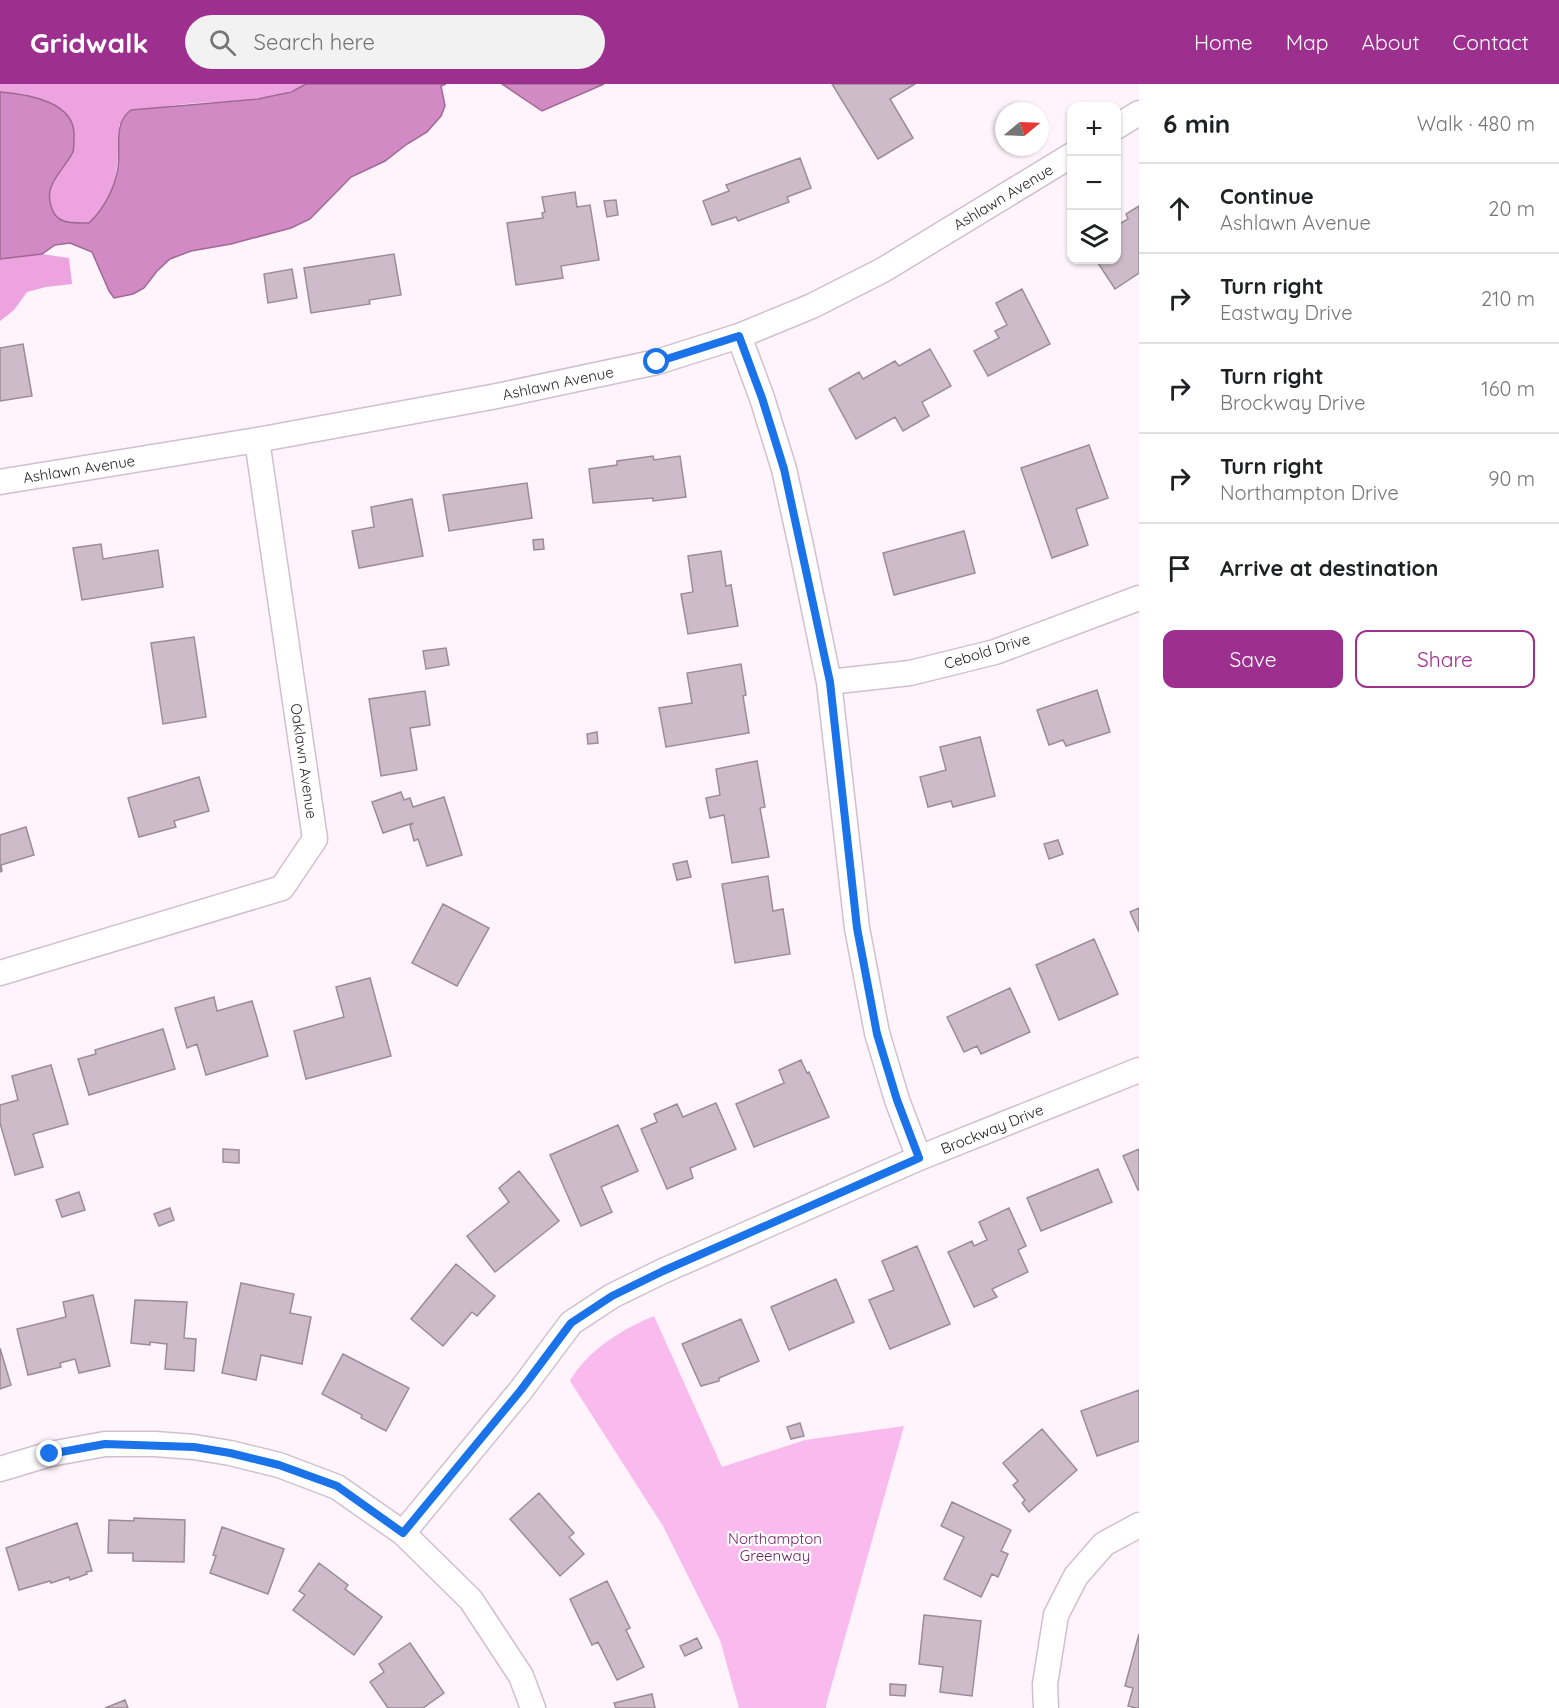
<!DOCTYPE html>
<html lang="en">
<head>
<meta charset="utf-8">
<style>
	body { margin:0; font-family:Quicksand,sans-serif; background:#f2f2f2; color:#202124 }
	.controls { position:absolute; right:18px; top:18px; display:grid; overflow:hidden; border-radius:12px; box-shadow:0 2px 4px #0004 }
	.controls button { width:54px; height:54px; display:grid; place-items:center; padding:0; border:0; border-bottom:2px solid #e0e0e0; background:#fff; color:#202124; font:30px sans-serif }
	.compass { position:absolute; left:995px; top:18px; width:54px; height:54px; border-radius:50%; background:#fff; box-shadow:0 2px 4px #0004; rotate:71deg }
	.stop { position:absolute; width:18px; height:18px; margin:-14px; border:4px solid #1a73e8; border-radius:50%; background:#fff }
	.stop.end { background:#1a73e8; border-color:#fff; box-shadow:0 2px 6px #0008 }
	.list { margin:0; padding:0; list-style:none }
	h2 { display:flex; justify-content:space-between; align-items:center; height:78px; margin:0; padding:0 24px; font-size:26px }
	h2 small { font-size:20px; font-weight:400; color:#757577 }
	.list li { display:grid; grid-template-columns:39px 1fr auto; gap:18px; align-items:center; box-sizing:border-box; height:90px; padding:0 24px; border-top:2px solid #e0e0e0 }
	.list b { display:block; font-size:22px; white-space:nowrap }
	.list p { margin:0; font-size:20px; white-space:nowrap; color:#757577 }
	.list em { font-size:20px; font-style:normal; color:#757577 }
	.actions { display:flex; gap:12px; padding:18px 24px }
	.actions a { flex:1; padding:14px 0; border:2px solid #9d2f8f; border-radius:12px; text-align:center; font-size:21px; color:#9d2f8f }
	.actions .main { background:#9d2f8f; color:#fff }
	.icon { flex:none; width:33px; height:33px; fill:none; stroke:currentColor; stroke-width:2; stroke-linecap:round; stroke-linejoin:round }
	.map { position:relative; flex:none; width:1139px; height:1624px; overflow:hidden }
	header { display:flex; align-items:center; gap:36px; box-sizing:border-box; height:84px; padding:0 30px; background:#9d2f8f; color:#fff }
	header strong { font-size:28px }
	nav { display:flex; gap:33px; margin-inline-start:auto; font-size:21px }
	.search { width:420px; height:54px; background:#f2f2f2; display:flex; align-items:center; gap:15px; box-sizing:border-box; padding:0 21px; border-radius:33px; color:#757577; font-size:22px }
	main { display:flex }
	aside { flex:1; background:#fff }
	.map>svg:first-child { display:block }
	.green { fill:#f9bbed }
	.forest { fill:#eda3df }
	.water { fill:#d28ac5; stroke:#9e6994; stroke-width:1.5 }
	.building { fill:#cebbca; stroke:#9c8b98; stroke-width:1.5 }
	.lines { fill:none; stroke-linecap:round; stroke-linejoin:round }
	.minor-casing { stroke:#d2bfce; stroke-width:27 }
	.minor { stroke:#fff; stroke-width:24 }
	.route { stroke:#1a73e8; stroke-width:8 }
	.labels { text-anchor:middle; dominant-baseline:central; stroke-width:4.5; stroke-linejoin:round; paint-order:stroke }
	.street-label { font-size:15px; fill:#231c21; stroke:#fff }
	.park-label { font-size:15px; fill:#6e1964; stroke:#fff }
</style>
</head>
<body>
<header>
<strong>Gridwalk</strong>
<div class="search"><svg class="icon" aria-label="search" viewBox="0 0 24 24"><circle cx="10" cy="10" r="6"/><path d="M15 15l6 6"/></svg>Search here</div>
<nav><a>Home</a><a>Map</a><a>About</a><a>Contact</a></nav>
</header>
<main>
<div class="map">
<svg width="1139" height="1624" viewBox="0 0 1139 1624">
	<rect width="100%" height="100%" fill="#fff3fc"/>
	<!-- green -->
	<path class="green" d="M654 1232 722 1383 805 1356 904 1342 826 1621V1624H739L720 1556 663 1442 570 1297C586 1267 624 1244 654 1232Z"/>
	<!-- forest -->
	<path class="forest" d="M0 0H306C262 23 210 14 163 23 148 25 133 35 119 41 119 78 118 112 89 139H74L61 136 53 130 50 117V105L58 89 49 19 23 10 0 8Z
		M42 170 69 174 72 200 46 203 27 208 14 226 0 237V175Z"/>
	<!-- water -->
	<path class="water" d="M306 0H446L441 2 445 22 441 32 427 48 407 60 385 77 351 93 310 135 291 144 231 160 191 167 170 175 157 187 144 204 133 210 114 214 109 207 92 168 70 159 55 161 42 170 0 175V8C28 10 77 18 74 54 74 58 74 64 73 68 67 80 56 90 51 103 49 109 49 116 51 122 56 141 72 139 89 139 103 126 113 107 117 89 123 67 111 41 131 26L258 15 291 8Z
		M502 0H604L542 27Z"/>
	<!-- building -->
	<path class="building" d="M832 0H915L890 15 913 54 878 75Z
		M800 74 811 104 787 113 789 118 738 137 736 133 712 141 703 117 729 107 726 101Z
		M575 108 577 123 590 121 599 176 561 182 563 194 516 201 507 139 543 134 542 129 545 128 542 113Z
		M616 116 618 131 607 133 604 117Z
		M1139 122V189L1115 205 1096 176H1116V142L1128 135 1126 130Z
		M394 170 401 211 369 216 370 220 311 229 304 184Z
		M292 185 297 214 268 219 264 190Z
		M1022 205 1050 260 988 292 974 267 999 254 995 247 1007 241 996 219Z
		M23 260 32 312 0 317V264Z
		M930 265 951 302 922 318 929 332 903 347 895 333 856 355 829 305 859 288 863 295 895 277 899 282Z
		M1089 361 1108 414 1076 425 1088 461 1052 474 1021 384Z
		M653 372 654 376 680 372 686 413 653 417V414L593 419 589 385 617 381V377Z
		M527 399 532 434 449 447 443 411Z
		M412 415 423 472 359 484 352 447 374 443 371 423Z
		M964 447 975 489 894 511 883 469Z
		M543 455 544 465 534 466 533 456Z
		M101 460 103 475 158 466 163 503 82 516 73 464Z
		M721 467 726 502 731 501 738 542 688 550 681 510 693 508 688 472Z
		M194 553 206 633 163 640 151 559Z
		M446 564 449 581 426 585 423 567Z
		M741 580 746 611 743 612 749 649 666 663 659 624 692 619 687 589Z
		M1097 606 1110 648 1066 662 1063 656 1049 661 1037 626Z
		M425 607 430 641 410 644 417 686 381 692 369 615Z
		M597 648 598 659 588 660 587 650Z
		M980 653 995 712 953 723 951 717 928 723 920 693 946 686 940 663Z
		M757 677 765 723 760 724 769 773 732 779 724 731 710 734 706 714 720 711 716 685Z
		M199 693 209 727 174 737 176 743 139 753 128 714Z
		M401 708 404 716 410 714 413 723 444 713 462 771 427 782 418 755 414 757 410 742 413 739 383 749 372 718Z
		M26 743 34 771 1 781 2 787 0 788V751Z
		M1058 756 1063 770 1049 775 1044 760Z
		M687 777 691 793 677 796 673 780Z
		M768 792 773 827 783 825 790 870 735 879 722 800Z
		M443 820 489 844 457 902 412 879Z
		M1139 824V848L1130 828Z
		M1094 855 1118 910 1059 936 1036 881Z
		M370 894 391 972 306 995 294 947 344 933 336 903Z
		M1010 904 1030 948 981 970 977 962 964 968 947 933Z
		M214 913 217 927 252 917 268 972 206 991 197 960 187 964 175 924Z
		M163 945 175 985 89 1011 78 975 96 970 95 966Z
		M801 976 807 989 809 988 829 1033 754 1063 736 1020 784 999 779 986Z
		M51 981 68 1040 33 1050 43 1083 15 1091 0 1039V1021L18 1016 12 992Z
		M716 1019 736 1065 690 1084 693 1094 667 1105 641 1045 657 1038 654 1030 677 1020 683 1033Z
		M618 1041 638 1087 601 1103 612 1128 581 1142 550 1071Z
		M223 1065 239 1066V1079L223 1078Z
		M1139 1065V1106H1138L1123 1072Z
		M1098 1085 1112 1118 1041 1147 1027 1114Z
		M519 1087 559 1137 495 1188 467 1152 509 1118 499 1104Z
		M79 1108 85 1126 62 1133 56 1116Z
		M170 1124 174 1136 159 1142 154 1130Z
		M1009 1124 1026 1162 1018 1166 1028 1188 992 1205 997 1213 974 1223 948 1168 972 1157 974 1162 987 1156 979 1138Z
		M917 1162 950 1240 890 1265 869 1216 894 1206 882 1177Z
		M456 1180 495 1212 477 1232 472 1228 443 1262 411 1235Z
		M836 1195 854 1238 789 1266 771 1223Z
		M241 1199 294 1210 290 1229 311 1233 302 1280 261 1271 256 1296 222 1289Z
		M93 1211 110 1282 79 1289 75 1275 60 1279 61 1283 28 1291 17 1245 66 1233 63 1218Z
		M135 1216 187 1218 184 1254 196 1255 194 1287 165 1285 167 1260 150 1258V1261L131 1259Z
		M741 1235 759 1277 719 1294V1297L701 1302 682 1260Z
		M0 1264 11 1301 0 1305Z
		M343 1270 409 1304 386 1347 361 1334 362 1331 322 1310Z
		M1139 1306V1357L1097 1372 1081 1327Z
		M800 1339 804 1352 791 1355 787 1343Z
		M1042 1345 1077 1386 1029 1428 1022 1419 1025 1416 1013 1401 1018 1397 1003 1379Z
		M539 1409 574 1449 569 1453 584 1470 560 1492 510 1435Z
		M952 1418 1011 1446 1001 1467 1008 1470 998 1493 992 1490 981 1513 944 1495 964 1453 941 1442Z
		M134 1434 185 1436 184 1478 133 1477V1469H108L109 1436 134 1437Z
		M77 1439 92 1487 86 1488 87 1490 70 1496 69 1493 51 1499 50 1497 19 1506 6 1464Z
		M222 1443 284 1465 268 1510 210 1489 216 1472 213 1471Z
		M319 1479 348 1501 345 1505 382 1533 354 1571 293 1526 305 1511 299 1507Z
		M607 1497 630 1544 626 1546 644 1583 617 1596 598 1558 592 1561 570 1515Z
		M924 1531 981 1537 972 1612 940 1608 943 1583 919 1580Z
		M1139 1550V1624H1136L1128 1622 1133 1604 1125 1602Z
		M697 1554 702 1564 685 1572 680 1562Z
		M410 1559 444 1609 423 1624H388L370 1598 384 1588 379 1580Z
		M890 1600 906 1601 905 1612 890 1611Z
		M652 1610 655 1624H616L614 1619Z
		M125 1616 128 1624H105Z"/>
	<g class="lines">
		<defs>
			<path id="minor" d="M1116 43 1139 29
				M739 252 762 314 784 385 801 462 829 598 857 844 877 949 897 1016 919 1074
				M0 398 257 356 497 312 657 278 739 252 812 222 883 186 1072 71
				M829 598 910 589 995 568 1139 514
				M0 889 282 804 315 755 257 356
				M0 1385 50 1370 105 1360H155L194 1363 230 1369 279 1381 337 1403 403 1449 471 1516 521 1592 533 1624
				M403 1449 521 1306 571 1239 612 1212 663 1187 919 1074 1139 986
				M1046 1624 1045 1600 1056 1531 1076 1492 1104 1460 1139 1441"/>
		</defs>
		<!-- minor casing -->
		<use href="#minor" class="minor-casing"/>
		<!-- minor -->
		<use href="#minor" class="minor"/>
	</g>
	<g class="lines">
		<!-- route -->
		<path class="route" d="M50 1370 105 1360 194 1363 230 1369 279 1381 337 1402 403 1449 521 1306 571 1239 612 1212 663 1187 919 1074 897 1016 877 950 857 844 830 598 784 385 762 314 739 252 657 278"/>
	</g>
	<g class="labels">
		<!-- street labels -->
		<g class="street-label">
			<text transform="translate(1003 113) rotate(-31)">Ashlawn Avenue</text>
			<text transform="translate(558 299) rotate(-12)">Ashlawn Avenue</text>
			<text transform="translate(79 385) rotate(-9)">Ashlawn Avenue</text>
			<text transform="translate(987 567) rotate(-17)">Cebold Drive</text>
			<text transform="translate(304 677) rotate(82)">Oaklawn Avenue</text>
			<text transform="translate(992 1045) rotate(-22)">Brockway Drive</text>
		</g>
		<!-- park labels -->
		<g class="park-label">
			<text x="775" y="1454">Northampton<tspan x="775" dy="17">Greenway</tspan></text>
		</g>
	</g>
</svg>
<div class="controls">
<button>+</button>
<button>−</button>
<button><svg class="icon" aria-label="layers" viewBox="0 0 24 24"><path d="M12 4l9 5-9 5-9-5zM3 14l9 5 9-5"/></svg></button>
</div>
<svg class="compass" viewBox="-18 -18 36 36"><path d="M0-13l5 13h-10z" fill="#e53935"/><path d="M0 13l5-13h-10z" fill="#757577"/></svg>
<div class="stop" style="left:657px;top:278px"></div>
<div class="stop end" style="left:50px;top:1370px"></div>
</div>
<aside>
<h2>6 min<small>Walk · 480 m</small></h2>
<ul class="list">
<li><svg class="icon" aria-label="ahead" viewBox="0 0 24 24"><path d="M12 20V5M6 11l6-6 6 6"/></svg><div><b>Continue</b><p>Ashlawn Avenue</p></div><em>20 m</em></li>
<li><svg class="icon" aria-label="right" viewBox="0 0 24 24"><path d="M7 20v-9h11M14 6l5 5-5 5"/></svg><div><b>Turn right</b><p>Eastway Drive</p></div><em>210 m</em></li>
<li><svg class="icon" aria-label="right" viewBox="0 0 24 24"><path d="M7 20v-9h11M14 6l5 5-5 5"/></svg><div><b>Turn right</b><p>Brockway Drive</p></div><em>160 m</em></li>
<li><svg class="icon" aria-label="right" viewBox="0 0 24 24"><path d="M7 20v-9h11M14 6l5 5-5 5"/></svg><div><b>Turn right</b><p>Northampton Drive</p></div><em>90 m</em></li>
<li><svg class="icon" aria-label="arrive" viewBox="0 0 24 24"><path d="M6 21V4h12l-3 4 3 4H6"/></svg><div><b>Arrive at destination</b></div></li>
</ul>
<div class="actions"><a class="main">Save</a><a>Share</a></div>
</aside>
</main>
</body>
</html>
